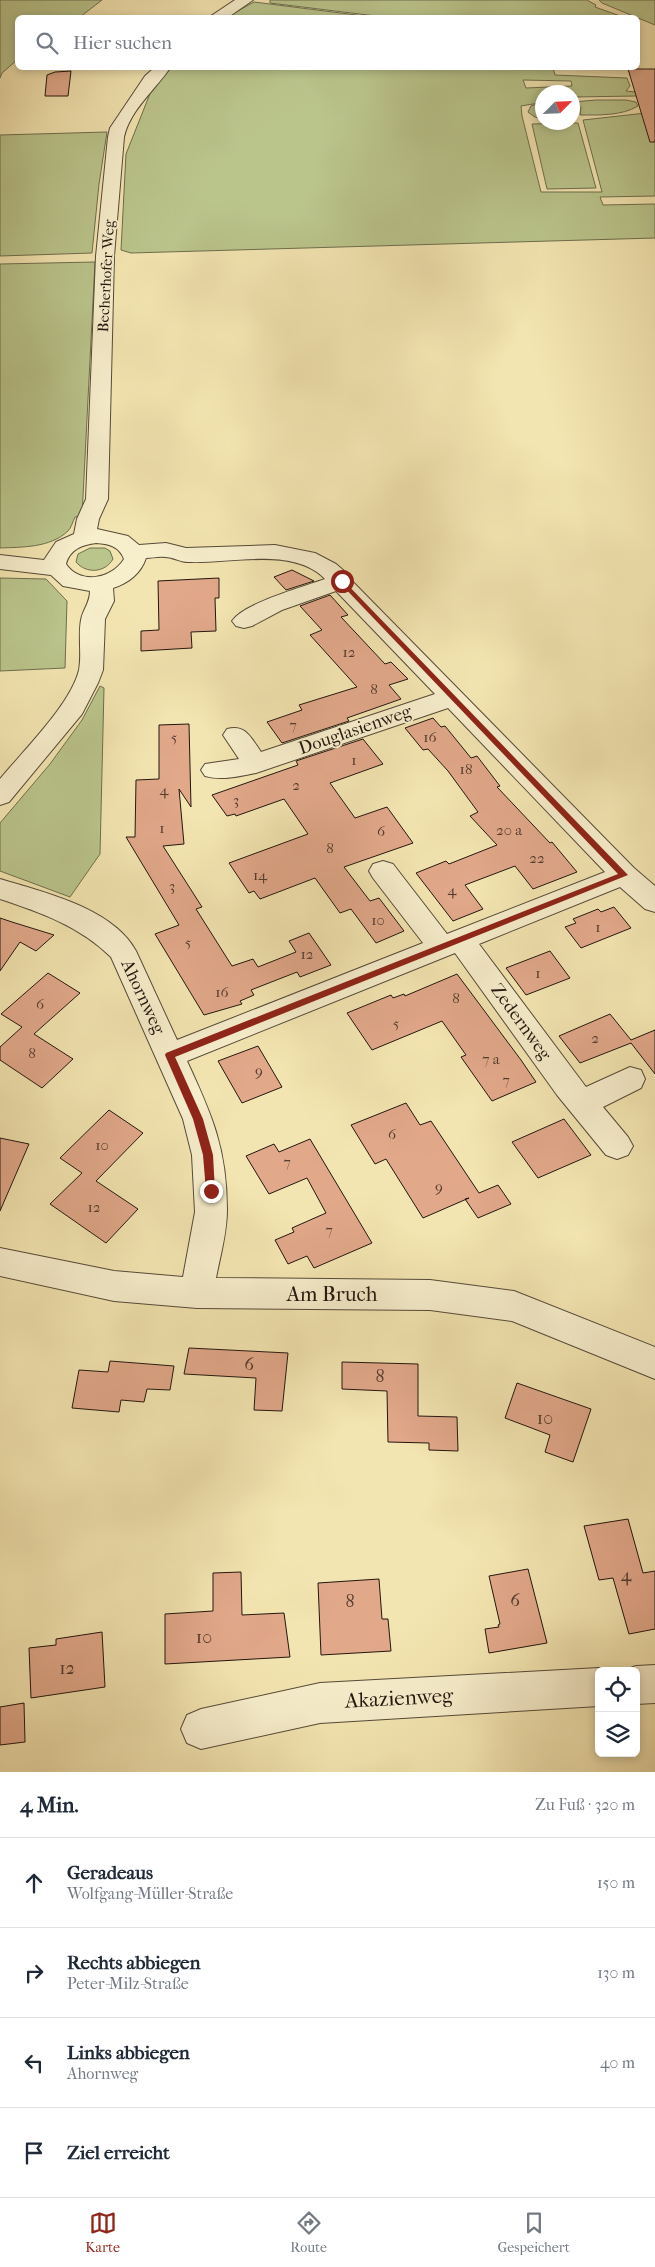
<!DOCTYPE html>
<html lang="de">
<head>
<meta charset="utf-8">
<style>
	body { margin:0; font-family:"IM FELL French Canon",serif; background:#f6f6f7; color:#1f2937 }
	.controls { position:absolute; right:15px; bottom:15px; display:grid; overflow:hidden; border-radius:8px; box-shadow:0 2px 8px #0003 }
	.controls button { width:45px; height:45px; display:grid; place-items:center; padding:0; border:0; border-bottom:1px solid #e0e1e3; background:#fff; color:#1f2937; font:25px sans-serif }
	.compass { position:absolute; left:535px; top:85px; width:45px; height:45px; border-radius:50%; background:#fff; box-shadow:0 2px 8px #0003; rotate:66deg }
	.stop { position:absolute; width:15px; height:15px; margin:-11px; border:4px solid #8f2418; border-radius:50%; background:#fff }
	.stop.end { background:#8f2418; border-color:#fff; box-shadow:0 1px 5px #0008 }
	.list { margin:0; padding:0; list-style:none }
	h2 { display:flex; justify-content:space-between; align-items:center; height:65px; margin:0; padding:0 20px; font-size:21px }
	h2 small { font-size:16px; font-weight:400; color:#747a83 }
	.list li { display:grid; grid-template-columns:32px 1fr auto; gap:15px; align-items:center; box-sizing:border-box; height:90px; padding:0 20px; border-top:1px solid #e0e1e3 }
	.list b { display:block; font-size:19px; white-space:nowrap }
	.list p { margin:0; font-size:16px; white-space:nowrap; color:#747a83 }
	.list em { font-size:16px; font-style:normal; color:#747a83 }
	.icon { flex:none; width:28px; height:28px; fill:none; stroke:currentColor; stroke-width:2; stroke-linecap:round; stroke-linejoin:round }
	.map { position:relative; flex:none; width:655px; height:1772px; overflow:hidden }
	.search { position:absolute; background:#fff; box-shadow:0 2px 8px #0003; left:15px; right:15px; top:15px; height:55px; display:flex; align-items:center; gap:12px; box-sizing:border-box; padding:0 18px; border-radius:8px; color:#747a83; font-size:19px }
	.sheet { height:425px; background:#fff }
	nav { display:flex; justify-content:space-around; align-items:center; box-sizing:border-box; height:70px; border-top:1px solid #e0e1e3; background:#fff; font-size:14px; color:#747a83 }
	nav a { display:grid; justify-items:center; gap:2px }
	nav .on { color:#8f2418 }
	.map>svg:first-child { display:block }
	.green { fill:#bac58c; stroke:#6e6e4e; fill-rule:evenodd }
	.building { fill:#e1a88a; stroke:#22160f }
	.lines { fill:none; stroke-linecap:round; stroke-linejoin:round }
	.street-casing { stroke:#564a38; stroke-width:2 }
	.street { fill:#f7eecc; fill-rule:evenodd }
	.route { fill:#8f2418 }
	.labels { text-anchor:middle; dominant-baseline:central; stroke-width:4; stroke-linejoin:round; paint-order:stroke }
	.far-street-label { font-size:15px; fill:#22160f; stroke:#f7eecc }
	.number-label { font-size:15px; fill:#523a2e }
	.street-label { font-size:18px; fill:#22160f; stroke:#f7eecc }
	.near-number-label { font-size:18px; fill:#523a2e }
	.near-street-label { font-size:21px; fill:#22160f; stroke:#f7eecc }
</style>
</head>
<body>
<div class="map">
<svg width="655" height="1772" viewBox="0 0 655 1772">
	<rect width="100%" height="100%" fill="#f3e5b1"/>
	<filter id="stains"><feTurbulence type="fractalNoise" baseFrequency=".004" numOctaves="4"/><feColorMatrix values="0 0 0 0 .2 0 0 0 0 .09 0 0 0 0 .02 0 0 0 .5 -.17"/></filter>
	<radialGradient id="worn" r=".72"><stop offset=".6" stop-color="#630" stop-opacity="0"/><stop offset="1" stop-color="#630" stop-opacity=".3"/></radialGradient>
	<!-- green -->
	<path class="green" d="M0 0H102L80 17 18 18 17 60 2 73 0 78Z
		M270 0H587L596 5 595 7 623 17 392 18 270 3Z
		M599 0H655V25L602 3Z
		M254 2 372 17 225 18Z
		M170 68H553L555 75 627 78 630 86 626 91 636 92 637 96 573 97 572 92H542V119L535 117 528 112 531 106 539 103 521 106 522 116 541 192H602L583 120 655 112V196L600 197 603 205 655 204V238L131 253 121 250 126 154 155 81ZM523 80 571 81 572 86 526 88Z
		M596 100H626L636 102 638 106C622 116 598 115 580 115L581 107 573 106V102Z
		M578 123 596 188 547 189 532 124Z
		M107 132 99 184 92 253 0 256V135Z
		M95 262 82 516 75 517C73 521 71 528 68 531 50 548 22 547 0 548V264Z
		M90 548H105L110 551 113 559C105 573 86 574 76 562L78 554Z
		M0 578 46 579 67 601 65 668 0 671Z
		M100 686 104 688 100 854 70 897 0 871V823L50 764 82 720Z"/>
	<!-- building -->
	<path class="building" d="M628 69H655V142H650Z
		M71 71 68 96H45L47 75 55 72Z
		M292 570 314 581 286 590 274 577Z
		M219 578V598H215L216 631 191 632 192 648 141 651V631L159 630 158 581Z
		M330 595 348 615 341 617 385 664 391 662 408 679 389 685 401 699 347 718 349 721 282 743 267 722 302 710 299 705 357 687 310 635 322 630 300 606Z
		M433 718 441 727 445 726 471 758 477 756 500 786 497 787 550 843 552 842 577 872 533 889 515 866 465 885 483 909 453 921 416 873 446 861 449 864 497 845 470 816 478 812 448 771 428 749 423 750 405 728Z
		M189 724 191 807 179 789 184 844 163 846 202 907 196 909 232 966 253 959 258 967 296 952 289 941 309 933 331 965 300 977 297 972 251 990 254 995 240 1001 242 1004 204 1015 155 934 179 925 126 837H135L136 780 159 779V725Z
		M363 739 383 764 330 783 355 818 387 807 413 843 344 867 370 901 379 898 404 931 376 943 351 909 340 913 315 878 260 899 254 891 249 893 229 863 308 834 284 799 236 816 235 814 227 816 212 795 298 765 296 761Z
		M614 907 631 928 581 948 565 927 576 923 573 919 598 909 601 912Z
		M0 918 12 922 54 935 36 951 20 942 0 971Z
		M550 951 570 978 526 995 506 968Z
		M48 973 80 993 34 1034 73 1059 42 1088 0 1060V1047L22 1027 1 1014Z
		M457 974 521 1060 536 1082 492 1101 461 1057 466 1055 442 1021 372 1050 347 1013 391 995 393 998 404 994 405 996Z
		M610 1014 631 1040 655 1030V1074L631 1043 580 1063 559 1036Z
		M258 1046 282 1087 242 1103 218 1061Z
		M406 1103 420 1125 431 1121 479 1193 498 1185 511 1204 478 1218 465 1199 469 1198 423 1218 386 1159 375 1164 351 1125Z
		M109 1110 143 1133 96 1181 138 1209 106 1243 50 1204 82 1173 60 1158Z
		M564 1119 591 1155 538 1178 512 1142Z
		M0 1138 29 1144 0 1211Z
		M310 1139 372 1243 314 1268 307 1256 288 1264 275 1240 294 1232 292 1228 326 1213 307 1178 269 1194 246 1156 274 1144 279 1152Z
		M189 1348 288 1353 282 1411 254 1410 256 1378 184 1374Z
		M110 1361 174 1366 170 1390 147 1389 144 1402 121 1400 119 1412 72 1408 79 1370 108 1372Z
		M342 1362 418 1364V1416L457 1417 458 1451 429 1450V1443L388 1442 387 1391 342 1389Z
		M517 1383 591 1409 573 1462 545 1452 550 1435 505 1418Z
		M628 1519 643 1573 655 1571V1629L629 1634 613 1578 599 1580 584 1526Z
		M528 1569 547 1643 489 1653 485 1629 499 1627 498 1625 500 1624 489 1576Z
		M241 1572 242 1615 284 1613 290 1657 165 1664V1614L213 1611V1573Z
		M379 1579 382 1619H388L391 1651 321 1655 318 1583Z
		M102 1632 105 1687 31 1698 29 1648 56 1645V1639Z
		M24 1703 25 1742 0 1745V1707Z"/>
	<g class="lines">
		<defs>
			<path id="street" d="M235 0H253L227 18H208Z
				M154 68H170C155 90 130 110 124 137L114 256 108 499 99 519 97 529 128 536 139 545 166 543 186 548 275 545 315 553 336 564 350 576 353 582 634 868 655 886V912L645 909 620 887 479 944 586 1087 630 1067 641 1070 645 1079 641 1088 603 1107 628 1137 633 1146 628 1155 617 1159 606 1155 557 1095 455 953 187 1061C212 1115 227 1149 227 1210 227 1233 220 1257 216 1278L430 1280 514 1291 655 1347V1379L512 1321 430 1310 197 1308 114 1301 0 1276V1248L114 1271 183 1277 195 1212 192 1155 183 1119 111 957C79 926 42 913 0 899V879C43 892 113 908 136 951L177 1040 423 943 373 878 369 871 373 864 383 861 393 864 447 934 605 872 448 708 256 773C239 776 223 781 205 776L201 770 205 764 239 759 223 735 227 729C246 724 251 738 261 752L435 694 336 591 282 610 252 626 244 628 236 626 232 621C244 603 303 587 325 579 293 546 229 564 188 562 180 562 173 557 165 557 159 556 152 558 146 558 141 573 129 583 113 588L114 601 105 619 103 670 98 683 82 714 9 802 0 805V779C23 751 71 704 79 670 82 654 78 636 81 620 83 609 90 603 90 591L63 586 51 575 0 569V555L44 560 56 542 74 534 77 519 86 499 96 256 108 137 110 128 145 76ZM96 543C109 544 119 546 124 559 112 579 80 585 66 564 70 549 82 545 96 543Z
				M655 1665V1703L636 1704V1671H623L636 1666Z
				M599 1668 607 1671H599V1706L320 1723 201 1749 187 1743 181 1729 187 1715 201 1709 320 1683Z"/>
		</defs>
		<!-- street casing -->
		<use href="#street" class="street-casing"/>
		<!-- street -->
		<use href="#street" class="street"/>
	</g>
	<!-- route -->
	<path class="route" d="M342 579 628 875 175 1057 203 1119 213 1155 215 1191 211 1195 206 1191 203 1155 193 1119 165 1055 166 1053 618 874 339 582 338 581Z"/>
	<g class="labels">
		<!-- far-street labels -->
		<g class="far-street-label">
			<text transform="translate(106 276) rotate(-87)">Becherhofer Weg</text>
		</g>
		<!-- number labels -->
		<g class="number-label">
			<text x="349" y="652">12</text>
			<text x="374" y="689">8</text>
			<text x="293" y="725">7</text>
			<text x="174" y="737">5</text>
			<text x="430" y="737">16</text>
			<text x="354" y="760">1</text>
			<text x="466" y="769">18</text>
			<text x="296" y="785">2</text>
			<text x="164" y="790">4</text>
			<text x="236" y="800">3</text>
			<text x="162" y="828">1</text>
			<text x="509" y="830">20 a</text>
			<text x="381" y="831">6</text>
			<text x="330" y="848">8</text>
			<text x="537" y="858">22</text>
			<text x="260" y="875">14</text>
			<text x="172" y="886">3</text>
			<text x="452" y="890">4</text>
			<text x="378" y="920">10</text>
			<text x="598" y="927">1</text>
			<text x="188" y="942">5</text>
			<text x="307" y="954">12</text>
			<text x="538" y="973">1</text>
			<text x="222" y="992">16</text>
			<text x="456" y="998">8</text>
			<text x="40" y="1004">6</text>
			<text x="396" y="1023">5</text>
			<text x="595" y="1038">2</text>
			<text x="32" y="1053">8</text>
			<text x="491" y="1059">7 a</text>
			<text x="259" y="1071">9</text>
			<text x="506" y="1080">7</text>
			<text x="392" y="1134">6</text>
			<text x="102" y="1145">10</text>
			<text x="287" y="1162">7</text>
			<text x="439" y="1187">9</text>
			<text x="94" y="1207">12</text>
			<text x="329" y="1230">7</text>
		</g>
		<!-- street labels -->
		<g class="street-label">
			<text transform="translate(355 730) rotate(-19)">Douglasienweg</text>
			<text transform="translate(143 997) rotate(65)">Ahornweg</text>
			<text transform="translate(521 1022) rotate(54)">Zedernweg</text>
		</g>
		<!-- near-number labels -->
		<g class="near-number-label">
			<text x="249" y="1364">6</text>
			<text x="380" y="1376">8</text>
			<text x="545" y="1418">10</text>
			<text x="626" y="1575">4</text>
			<text x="515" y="1600">6</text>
			<text x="350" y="1601">8</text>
			<text x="204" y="1637">10</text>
			<text x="67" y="1668">12</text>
		</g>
		<!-- near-street labels -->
		<g class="near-street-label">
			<text x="332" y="1294">Am Bruch</text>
			<text transform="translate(399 1698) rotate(-3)">Akazienweg</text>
		</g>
	</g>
	<rect width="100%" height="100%" filter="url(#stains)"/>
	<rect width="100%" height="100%" fill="url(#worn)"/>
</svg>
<div class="controls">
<button><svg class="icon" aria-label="locate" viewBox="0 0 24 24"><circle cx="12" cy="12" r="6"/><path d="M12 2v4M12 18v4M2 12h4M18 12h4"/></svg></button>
<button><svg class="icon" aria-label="layers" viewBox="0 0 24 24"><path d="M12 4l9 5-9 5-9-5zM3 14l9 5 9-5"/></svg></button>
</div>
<svg class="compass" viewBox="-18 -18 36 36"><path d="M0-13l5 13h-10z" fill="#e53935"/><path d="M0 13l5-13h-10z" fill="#747a83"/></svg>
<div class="stop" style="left:342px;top:581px"></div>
<div class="stop end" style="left:211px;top:1191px"></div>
<div class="search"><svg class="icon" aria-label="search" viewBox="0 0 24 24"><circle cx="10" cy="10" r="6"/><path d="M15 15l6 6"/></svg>Hier suchen</div>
</div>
<section class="sheet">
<h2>4 Min.<small>Zu Fuß · 320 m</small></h2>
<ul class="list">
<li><svg class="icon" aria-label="ahead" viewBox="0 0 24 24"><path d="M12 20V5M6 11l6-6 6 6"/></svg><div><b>Geradeaus</b><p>Wolfgang-Müller-Straße</p></div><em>150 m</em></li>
<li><svg class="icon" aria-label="right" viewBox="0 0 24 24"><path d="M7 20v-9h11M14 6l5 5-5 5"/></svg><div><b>Rechts abbiegen</b><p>Peter-Milz-Straße</p></div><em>130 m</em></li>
<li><svg class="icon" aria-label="left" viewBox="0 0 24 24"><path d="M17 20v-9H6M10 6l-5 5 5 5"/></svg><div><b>Links abbiegen</b><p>Ahornweg</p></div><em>40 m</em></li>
<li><svg class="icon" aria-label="arrive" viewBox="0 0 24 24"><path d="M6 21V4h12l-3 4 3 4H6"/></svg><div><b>Ziel erreicht</b></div></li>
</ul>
</section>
<nav>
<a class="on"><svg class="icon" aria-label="map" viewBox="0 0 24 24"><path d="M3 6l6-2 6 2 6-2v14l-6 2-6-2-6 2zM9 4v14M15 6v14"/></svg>Karte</a>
<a><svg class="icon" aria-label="directions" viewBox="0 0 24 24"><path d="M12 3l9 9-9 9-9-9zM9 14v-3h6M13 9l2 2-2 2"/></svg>Route</a>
<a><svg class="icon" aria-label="saved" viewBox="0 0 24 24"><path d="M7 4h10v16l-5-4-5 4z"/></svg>Gespeichert</a>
</nav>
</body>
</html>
